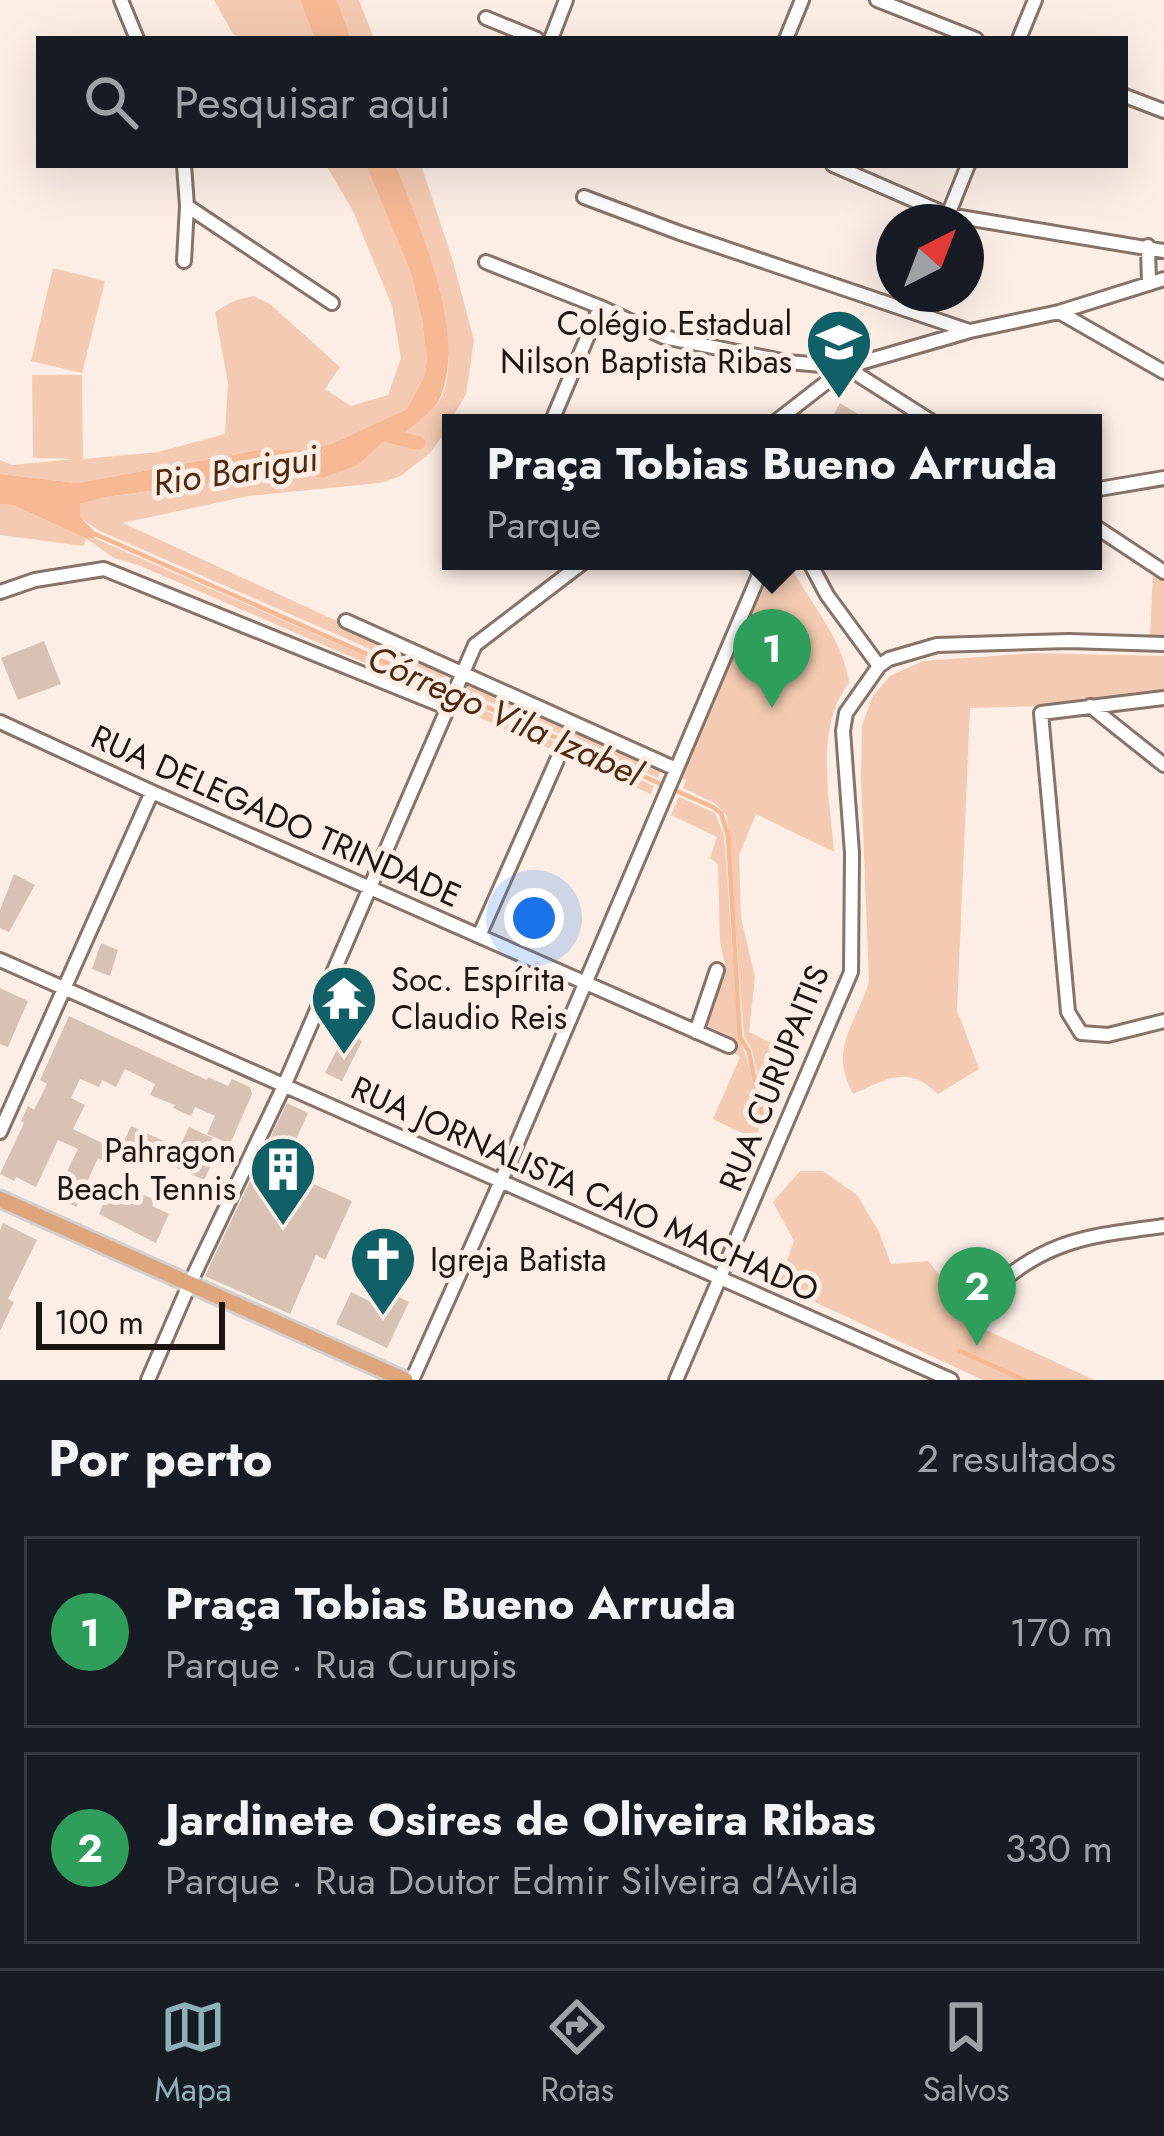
<!DOCTYPE html>
<html lang="pt">
<head>
<meta charset="utf-8">
<style>
	body { margin:0; font-family:Jost,sans-serif; background:#242831; color:#f1f3f6 }
	.compass { position:absolute; left:876px; top:204px; width:108px; height:108px; border-radius:50%; background:#171b24; box-shadow:0 12px 48px #0002; rotate:42deg }
	.scale { position:absolute; left:36px; bottom:30px; width:189px; box-sizing:border-box; padding-left:12px; border:6px solid #1d1510; border-top:0; font-size:33px; line-height:42px; white-space:nowrap; color:#1d1510; -webkit-text-stroke:9px #fceee5; paint-order:stroke }
	.you { position:absolute; left:534px; top:918px; width:42px; height:42px; margin:-30px; border:9px solid #fff; border-radius:50%; background:#1a73e8; box-shadow:0 0 0 18px #1a73e833 }
	.badge { display:grid; place-items:center; width:78px; height:78px; border-radius:50%; background:#8cb1b6; color:#fff; font-size:39px; font-weight:700 }
	.pin { position:absolute; translate:-50% -99px; filter:drop-shadow(0 3px 6px #0008) }
	.pin::after { content:''; position:absolute; top:63px; width:42px; height:36px; background:inherit; clip-path:polygon(0 0,100% 0,50% 100%) }
	.popup { position:absolute; left:442px; top:414px; width:660px; height:156px; box-sizing:border-box; display:grid; place-content:center; border-radius:0px; background:#171b24; filter:drop-shadow(0 3px 9px #0005); font-size:39px; white-space:nowrap; color:#9ea1a6 }
	.popup b { font-size:45px; color:#f1f3f6 }
	.popup::after { content:''; position:absolute; left:50%; top:100%; margin-left:-24px; border:24px solid transparent; border-top-color:#171b24 }
	.list { margin:0; padding:0; list-style:none }
	h2 { display:flex; justify-content:space-between; align-items:center; height:156px; margin:0; padding:0 48px; font-size:51px }
	h2 small { font-size:39px; font-weight:400; color:#9ea1a6 }
	.list li { display:grid; grid-template-columns:78px 1fr auto; gap:36px; align-items:center; box-sizing:border-box; height:192px; margin:0 24px 24px; padding:0 24px; border:3px solid #363941; border-radius:0px }
	.list b { display:block; font-size:45px; white-space:nowrap }
	.list p { margin:0; font-size:39px; white-space:nowrap; color:#9ea1a6 }
	.list em { font-size:39px; font-style:normal; color:#9ea1a6 }
	.icon { flex:none; width:66px; height:66px; fill:none; stroke:currentColor; stroke-width:2; stroke-linecap:round; stroke-linejoin:round }
	.map { position:relative; flex:none; width:1164px; height:1380px; overflow:hidden }
	.search { position:absolute; background:#171b24; box-shadow:0 12px 48px #0002; left:36px; right:36px; top:36px; height:132px; display:flex; align-items:center; gap:30px; box-sizing:border-box; padding:0 42px; border-radius:0px; color:#9ea1a6; font-size:45px }
	.sheet { height:588px; background:#171b24 }
	nav { display:flex; justify-content:space-around; align-items:center; box-sizing:border-box; height:168px; border-top:3px solid #363941; background:#171b24; font-size:33px; color:#9ea1a6 }
	nav a { display:grid; justify-items:center; gap:6px }
	nav .on { color:#8cb1b6 }
	.map>svg:first-child { display:block }
	.green { fill:#f4cbb2 }
	.water { fill:#f6b994 }
	.lines { fill:none; stroke-linecap:round; stroke-linejoin:round }
	.stream { stroke:#f6b994; stroke-width:4.5 }
	.canal { stroke:#f6b994; stroke-width:14 }
	.building { fill:#d8c2b5 }
	.minor-casing { stroke:#877367; stroke-width:18 }
	.major-casing { stroke:#d2d0cf; stroke-width:21 }
	.minor { stroke:#fff; stroke-width:12 }
	.major { stroke:#dfa67c; stroke-width:15 }
	.labels { text-anchor:middle; dominant-baseline:central; stroke-width:10; stroke-linejoin:round; paint-order:stroke }
	.poi-label { font-size:33px; fill:#1d1510; stroke:#fceee5; text-anchor:end }
	.street-label { font-size:33px; fill:#1d1510; stroke:#fceee5 }
	.water-label { font-size:36px; font-style:italic; fill:#4f280d; stroke:#fceee5 }
</style>
</head>
<body>
<div class="map">
<svg width="1164" height="1380" viewBox="0 0 1164 1380">
	<rect width="100%" height="100%" fill="#fceee5"/>
	<!-- green -->
	<path class="green" d="M214 0H300L315 39H244L233 34Z
		M337 0H359L374 39H351Z
		M326 165H366L411 273 422 320 427 360 425 375 407 409 331 444 307 450H259L77 483 0 474V460L12 465 73 459 33 458 32 375H82L83 459 158 452 225 434 228 383 215 312 233 301 254 296 270 304 340 367 325 389 351 406 388 395 401 358 392 306 353 211Z
		M396 165H421L452 258 474 340 466 394 441 438 430 453 401 476 380 483 248 496 123 523 446 671 443 681 100 531 80 518V504L105 497 252 478 306 475 323 478 358 465 383 442 394 443C406 428 423 420 436 406 474 361 414 215 396 165Z
		M53 268 105 281 82 373 31 361Z
		M0 504 13 505 87 539 94 538 439 688 441 691 440 695 138 565 114 558 87 539 83 546 0 535Z
		M772 561 788 562C808 600 844 640 849 683 814 728 830 798 834 852L756 814 739 855 741 918 755 977 749 1032 795 1055 767 1114 752 1050 744 1036 727 816 716 804 683 788 686 780 681 778Z
		M1153 572 1164 579V639L1150 638Z
		M1034 653 1164 656V692L1040 706 970 708 957 1010 979 1069 938 1094C907 1064 887 1079 853 1094 828 1047 856 1026 869 981L861 778 862 725 873 696 890 676 923 661Z
		M467 682 661 770 658 778 463 690Z
		M462 700 654 786 651 794 458 708Z
		M679 797 715 813 724 835 739 1039C750 1062 766 1117 756 1140L713 1119 740 1057 734 1053 731 1037 704 1024 725 966 720 942 718 864 710 858 717 837 671 815Z
		M800 1171H823L857 1195 879 1232 891 1264 928 1261 984 1329 1094 1380H983L778 1285 794 1241 773 1202Z"/>
	<!-- water -->
	<path class="water" d="M300 0H337L351 39H315Z
		M366 165H396C419 229 468 332 440 398 434 414 406 428 394 443L383 442 358 465 323 478 306 475 251 478 105 497 80 504V517L97 534 94 538 87 539 13 505 0 504V474L77 483 259 450H307L331 444 407 409 425 375 427 360 422 320 411 273Z"/>
	<g class="lines">
		<!-- stream -->
		<path class="stream" d="M95 534 713 807 721 813 728 836 740 1037 749 1052 763 1119
			M960 1351 1024 1380"/>
		<!-- canal -->
		<path class="canal" d="M382 434 418 443"/>
	</g>
	<!-- building -->
	<path class="building" d="M840 403 873 423H829Z
		M44 641 61 684 18 700 1 658Z
		M14 874 35 885 9 932 0 928V910Z
		M101 943 118 950 110 976 92 969Z
		M0 988 28 1001 8 1047 0 1044Z
		M69 1016 207 1080 208 1077 228 1086 232 1079 250 1087 252 1094 230 1144 207 1134 215 1116 195 1107 191 1116 173 1108 175 1105 150 1095 155 1084 125 1069 116 1087 102 1080 99 1087 80 1079 71 1098 85 1105 73 1129 115 1149 109 1164 98 1158 76 1207 55 1196 78 1149 58 1140 36 1187 16 1177 14 1181 0 1174 24 1123 21 1121 28 1106 34 1110 47 1084 40 1080Z
		M346 1032 362 1041 342 1081 325 1073Z
		M287 1103 308 1113 282 1170 352 1201 325 1260 316 1255 290 1314 205 1276Z
		M131 1126 179 1148 189 1127 213 1138 204 1160 212 1164 204 1180 123 1143Z
		M110 1189 132 1198 135 1191 155 1200 152 1206 169 1214 156 1243 99 1214Z
		M3 1223 37 1240 8 1299 14 1302 0 1331V1230Z
		M379 1287 409 1302 387 1348 336 1324 351 1292 371 1302Z"/>
	<g class="lines">
		<defs>
			<path id="minor" d="M121 0 137 39
				M877 0 976 39
				M486 18 537 39
				M551 39 566 0
				M786 39 802 0
				M1019 39 1035 0
				M1125 96 1164 111
				M184 165 187 206 184 261
				M833 165 948 215 1164 251
				M584 197 680 233 969 331
				M187 206 332 303
				M948 215 968 165
				M1148 246 1149 284
				M486 262 600 307 664 337 787 362 846 367 934 423
				M1059 312 1164 372
				M551 423 600 307
				M774 423 846 367 970 331 1059 312 1164 279
				M1093 490 1164 478
				M1093 525 1164 572
				M809 561 827 595 879 666
				M0 592 35 580 104 569 448 708
				M346 621 676 769
				M1164 698 1041 713 1068 1012 1081 1033 1108 1035 1164 1021
				M1090 706 1164 765
				M0 722 152 792 729 1046
				M479 936 557 760
				M0 960 951 1380
				M696 1032 717 970
				M0 1132 152 792
				M976 1305C1040 1241 1079 1237 1164 1226
				M148 1380 190 1283 284 1086 475 645 585 561
				M412 1380 501 1181 765 561
				M676 1380 851 972 852 853 843 731 846 713 879 666 889 659 937 645 1069 641 1164 644"/>
			<path id="major" d="M0 1199 405 1380"/>
		</defs>
		<!-- minor casing -->
		<use href="#minor" class="minor-casing"/>
		<!-- major casing -->
		<use href="#major" class="major-casing"/>
		<!-- minor -->
		<use href="#minor" class="minor"/>
		<!-- major -->
		<use href="#major" class="major"/>
	</g>
	<!-- icons -->
	<defs>
		<symbol id="school-pin" viewBox="-11 -11 22 30"><path d="M0 17L-7.5 6A9.5 9.5 0 1 1 7.5 6Z" fill="#106167" stroke="#fceee5"/><path d="M0-5L7-2L0 1L-7-2ZM-4 1L0 2.5L4 1V4Q0 6-4 4Z" fill="#fff"/></symbol>
		<symbol id="temple-pin" viewBox="-11 -11 22 30"><path d="M0 17L-7.5 6A9.5 9.5 0 1 1 7.5 6Z" fill="#106167" stroke="#fceee5"/><path d="M0-6L5-2H3V0L6.5 2.5H4V6H1.5V3h-3V6H-4V2.5H-6.5L-3 0V-2H-5Z" fill="#fff"/></symbol>
		<symbol id="building-pin" viewBox="-11 -11 22 30"><path d="M0 17L-7.5 6A9.5 9.5 0 1 1 7.5 6Z" fill="#106167" stroke="#fceee5"/><path d="M-4-6H4V6H1V3H-1V6H-4ZM-2.5-4.3h1.7v1.8h-1.7ZM.8-4.3h1.7v1.8H.8ZM-2.5-1h1.7V.8h-1.7ZM.8-1h1.7V.8H.8Z" fill="#fff"/></symbol>
		<symbol id="church-pin" viewBox="-11 -11 22 30"><path d="M0 17L-7.5 6A9.5 9.5 0 1 1 7.5 6Z" fill="#106167" stroke="#fceee5"/><path d="M-1.2-6h2.4v3.5h3.3v2.4h-3.3V6h-2.4V-.1h-3.3v-2.4h3.3Z" fill="#fff"/></symbol>
	</defs>
	<g fill-rule="evenodd">
		<use href="#school-pin" x="801" y="304" width="76" height="104"/>
		<use href="#temple-pin" x="306" y="960" width="76" height="104"/>
		<use href="#building-pin" x="245" y="1131" width="76" height="104"/>
		<use href="#church-pin" x="345" y="1221" width="76" height="104"/>
	</g>
	<g class="labels">
		<!-- poi labels -->
		<g class="poi-label">
			<text x="792" y="323">Colégio Estadual<tspan x="792" dy="38">Nilson Baptista Ribas</tspan></text>
			<text x="391" y="979" text-anchor="start">Soc. Espírita<tspan x="391" dy="38">Claudio Reis</tspan></text>
			<text x="236" y="1150">Pahragon<tspan x="236" dy="38">Beach Tennis</tspan></text>
			<text x="430" y="1259" text-anchor="start">Igreja Batista</text>
		</g>
		<!-- street labels -->
		<g class="street-label">
			<text transform="translate(276 816) rotate(24)">RUA DELEGADO TRINDADE</text>
			<text transform="translate(774 1078) rotate(-68)">RUA CURUPAITIS</text>
			<text transform="translate(585 1189) rotate(24)">RUA JORNALISTA CAIO MACHADO</text>
		</g>
		<!-- water labels -->
		<g class="water-label">
			<text transform="translate(235 470) rotate(-9)">Rio Barigui</text>
			<text transform="translate(505 715) rotate(24)">Córrego Vila Izabel</text>
		</g>
	</g>
</svg>
<svg class="compass" viewBox="-18 -18 36 36"><path d="M0-13l5 13h-10z" fill="#e53935"/><path d="M0 13l5-13h-10z" fill="#9ea1a6"/></svg>
<div class="scale">100 m</div>
<div class="you"></div>
<div class="pin badge" style="left:772px;top:708px;background:#2e9e5b">1</div>
<div class="popup"><b>Praça Tobias Bueno Arruda</b>Parque</div>
<div class="pin badge" style="left:977px;top:1346px;background:#2e9e5b">2</div>
<div class="search"><svg class="icon" aria-label="search" viewBox="0 0 24 24"><circle cx="10" cy="10" r="6"/><path d="M15 15l6 6"/></svg>Pesquisar aqui</div>
</div>
<section class="sheet">
<h2>Por perto<small>2 resultados</small></h2>
<ul class="list">
<li><span class="badge" style="background:#2e9e5b">1</span><div><b>Praça Tobias Bueno Arruda</b><p>Parque · Rua Curupis</p></div><em>170 m</em></li>
<li><span class="badge" style="background:#2e9e5b">2</span><div><b>Jardinete Osires de Oliveira Ribas</b><p>Parque · Rua Doutor Edmir Silveira d'Avila</p></div><em>330 m</em></li>
</ul>
</section>
<nav>
<a class="on"><svg class="icon" aria-label="map" viewBox="0 0 24 24"><path d="M3 6l6-2 6 2 6-2v14l-6 2-6-2-6 2zM9 4v14M15 6v14"/></svg>Mapa</a>
<a><svg class="icon" aria-label="directions" viewBox="0 0 24 24"><path d="M12 3l9 9-9 9-9-9zM9 14v-3h6M13 9l2 2-2 2"/></svg>Rotas</a>
<a><svg class="icon" aria-label="saved" viewBox="0 0 24 24"><path d="M7 4h10v16l-5-4-5 4z"/></svg>Salvos</a>
</nav>
</body>
</html>
